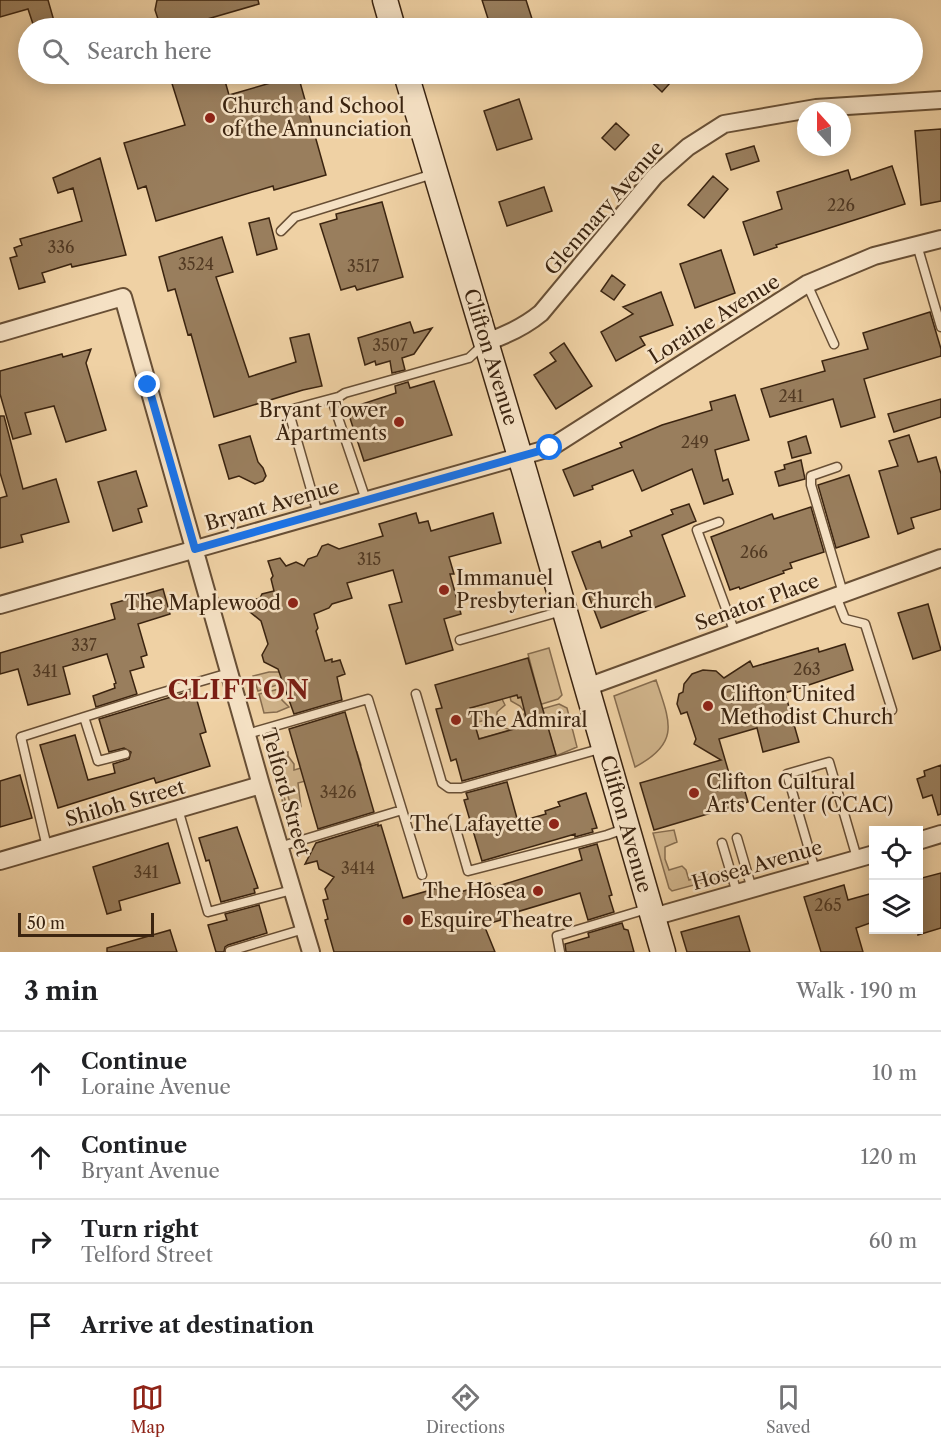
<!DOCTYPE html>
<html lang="en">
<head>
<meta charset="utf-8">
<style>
	body { margin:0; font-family:"Libre Caslon Text",serif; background:#f6f6f6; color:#202124 }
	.controls { position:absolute; right:18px; bottom:18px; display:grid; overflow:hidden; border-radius:0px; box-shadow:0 3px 15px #0003 }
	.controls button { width:54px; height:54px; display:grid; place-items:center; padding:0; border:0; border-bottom:2px solid #e0e0e0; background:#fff; color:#202124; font:30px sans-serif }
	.compass { position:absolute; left:797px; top:102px; width:54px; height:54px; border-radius:50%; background:#fff; box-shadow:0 3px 15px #0003; rotate:339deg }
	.scale { position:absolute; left:18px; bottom:15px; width:136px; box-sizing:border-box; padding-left:6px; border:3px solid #3b2410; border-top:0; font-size:16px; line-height:21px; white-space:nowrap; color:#3b2410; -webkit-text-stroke:4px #f5e1c4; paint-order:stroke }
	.stop { position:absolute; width:18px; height:18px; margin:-14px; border:4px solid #1a73e8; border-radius:50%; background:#fff }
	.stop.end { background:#1a73e8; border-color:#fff; box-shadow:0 2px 6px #0008 }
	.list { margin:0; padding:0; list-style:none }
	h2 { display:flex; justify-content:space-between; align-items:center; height:78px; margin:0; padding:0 24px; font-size:26px }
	h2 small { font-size:20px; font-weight:400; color:#757577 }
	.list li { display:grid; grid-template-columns:39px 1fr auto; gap:18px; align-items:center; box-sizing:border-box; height:84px; padding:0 24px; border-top:2px solid #e0e0e0 }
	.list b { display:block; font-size:22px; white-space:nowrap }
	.list p { margin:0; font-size:20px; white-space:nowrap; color:#757577 }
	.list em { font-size:20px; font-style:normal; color:#757577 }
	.icon { flex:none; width:33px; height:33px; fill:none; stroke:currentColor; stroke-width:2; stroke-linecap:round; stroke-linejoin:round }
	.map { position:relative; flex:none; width:941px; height:952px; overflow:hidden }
	.search { position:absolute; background:#fff; box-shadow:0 3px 15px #0003; left:18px; right:18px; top:18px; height:66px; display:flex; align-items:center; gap:15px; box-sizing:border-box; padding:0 21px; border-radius:33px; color:#757577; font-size:22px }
	.sheet { height:414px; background:#fff }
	nav { display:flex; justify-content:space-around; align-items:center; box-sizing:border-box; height:84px; border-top:2px solid #e0e0e0; background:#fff; font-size:16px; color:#757577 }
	nav a { display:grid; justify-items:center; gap:3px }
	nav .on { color:#8f2418 }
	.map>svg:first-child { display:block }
	.green { fill:#d0b48b; stroke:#866c4e; stroke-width:1.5 }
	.building { fill:#997e5d; stroke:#3b2410; stroke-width:1.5; fill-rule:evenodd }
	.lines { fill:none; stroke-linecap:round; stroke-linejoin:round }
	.service-casing { stroke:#684f35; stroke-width:11 }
	.minor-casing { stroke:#684f35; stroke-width:20 }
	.secondary-casing { stroke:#3b2410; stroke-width:27 }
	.service { stroke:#f5e1c4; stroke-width:8 }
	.minor { stroke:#f5e1c4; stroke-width:16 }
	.secondary { stroke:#f5e1c4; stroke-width:24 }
	.route { stroke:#1a73e8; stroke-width:8 }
	.poi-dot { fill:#8f2418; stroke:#f5e1c4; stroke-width:2 }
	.labels { text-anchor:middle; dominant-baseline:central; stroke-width:5; stroke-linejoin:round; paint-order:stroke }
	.number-label { font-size:16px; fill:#523a23 }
	.poi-label { font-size:20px; fill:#3b2410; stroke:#f5e1c4; text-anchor:start }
	.street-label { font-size:20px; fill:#3b2410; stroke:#f5e1c4 }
	.district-label { font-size:26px; font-weight:bold; letter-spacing:1.5px; fill:#7a1f14; stroke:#f5e1c4 }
</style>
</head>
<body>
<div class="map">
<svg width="941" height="952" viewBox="0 0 941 952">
	<rect width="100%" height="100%" fill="#efd1a4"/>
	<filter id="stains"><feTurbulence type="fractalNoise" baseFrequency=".00333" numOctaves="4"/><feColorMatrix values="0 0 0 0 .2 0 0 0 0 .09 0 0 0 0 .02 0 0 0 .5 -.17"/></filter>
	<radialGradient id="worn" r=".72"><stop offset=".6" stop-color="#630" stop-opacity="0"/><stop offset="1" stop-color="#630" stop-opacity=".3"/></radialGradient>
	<!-- green -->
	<path class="green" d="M549 648 562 695 558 699 523 710 520 706 511 701 510 697 517 695 518 698 538 692 528 654Z
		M269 672H279L291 675 281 678 277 682V685L258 691 253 676Z
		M656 680C670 722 681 743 635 767L614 696Z
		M279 689 282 700 289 707 277 712 264 713 259 694Z
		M502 699 505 705 497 712V717L474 723 470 708Z
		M559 704 567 708 577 747 556 756 545 718 518 728 524 718V714Z
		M499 721 501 727 512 730 479 739 475 727Z
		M265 734 296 836 292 834 263 735Z
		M288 752V756L294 764V770L357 752 361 765 298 783 301 807 292 810 276 755Z
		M674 830 677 842 665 847V859L669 870 682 866 686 870 689 880 725 870 727 876 672 891 669 888 653 833Z"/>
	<!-- building -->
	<path class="building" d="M0 0H48L56 28H38L37 23 33 24 28 9 0 17Z
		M157 0H258L259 4 197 22 199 28H161L155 10Z
		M482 0H526L533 22 509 28H491Z
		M169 74H223L229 95 298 75 326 175 274 190 273 186 156 221 146 186 138 189 124 143 185 125Z
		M643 74H678L662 92Z
		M519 99 532 139 497 150 484 111Z
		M616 123 629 135 615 150 602 138Z
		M941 129V201L921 205 915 131Z
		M754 146 759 161 731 170 726 154Z
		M100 158 126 255 72 267 71 264 42 273 45 282 19 289 10 258 17 256 14 248 22 245 20 239 82 221 73 188 58 193 53 178Z
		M892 166 905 204 776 245 777 247 754 255 743 222 782 209 777 192 848 170 851 180Z
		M713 176 728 189 704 218 688 205Z
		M544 187 552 211 507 226 499 202Z
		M382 202 403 277 357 290 355 286 341 290 320 224 337 219 336 214Z
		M269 218 277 249 257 255 249 223Z
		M222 237 233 272 216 277 249 377 296 362 290 338 309 334 322 386 303 390 214 417 191 334 188 335 175 289 168 291 159 257Z
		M721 250 735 293 695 308 680 264Z
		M612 275 625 285 614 300 601 291Z
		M661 292 673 325 640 337 645 345 616 361 601 332 633 314 623 307Z
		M930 312 941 349V356L864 379 875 417 841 427 833 399 770 417 761 389 825 371 822 361 868 349 863 333Z
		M410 322 414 333 432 328 414 354 402 358 405 370 392 373 390 361 376 365 375 361 365 365 358 338Z
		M564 343 592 386 556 409 534 375 556 361 550 353Z
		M91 349 86 363 106 430 66 442 54 406 25 413 31 434 13 439 0 394V371L62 354 63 357Z
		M434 381 452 435 364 461 347 409 396 393 395 386 408 382 410 388Z
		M735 395 749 440 715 450 723 481 728 479 733 494 704 504 692 469 642 491 633 470 592 486 593 489 574 496 563 470 622 447 620 443 662 425 712 410 710 402Z
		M941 399V417L894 432 888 414Z
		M0 416H4L23 489 56 479 69 522 21 535 23 542 0 548V498L7 496 0 473Z
		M909 435 918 462 936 457 941 474V509L911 518 914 528 898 534 879 471 898 466 889 441Z
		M250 436 258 462 263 468 266 476 263 481 255 484 239 476 229 479 219 445Z
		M806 436 811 453 792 458 788 442Z
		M801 460 805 479 779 486 775 472 785 469 784 465Z
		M136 471 147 506 138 509 142 522 113 531 98 482Z
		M849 475 869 537 836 548 818 485Z
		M689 504 696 521 662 535 685 596 601 628 572 552 600 541 602 548 632 536 630 531 673 514 671 510Z
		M811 507 824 552 790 563 792 568 783 571 784 573 740 589 739 587 730 590 711 537 772 514 774 519Z
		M416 513 419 523 428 521 431 531 493 513 501 543 449 557 454 574H450L461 614 444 619 453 650 406 664 389 605 402 602 393 570 347 583 352 598 332 604 329 608 314 614 318 628 316 631 325 661 332 659V662L340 660 345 674 337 677 342 700 294 714 278 669 264 662 262 655 268 644 261 621 250 612 247 602 260 598 262 594 274 591 271 579 273 576 268 561 280 558 286 566 296 562 304 566 308 559 317 556 322 546 328 544 339 549 383 536 379 524Z
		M163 589 170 614 138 624 147 655 141 657 144 667 130 671 137 694 96 707 93 696 115 688 114 684 116 683 107 654 63 667 70 694 28 705 18 669 0 674V653L115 619 111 604Z
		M928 604 941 650 913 659 898 613Z
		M845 644 853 670 785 693 799 742 763 752 757 728 719 739 731 780 741 778 748 802 654 830 640 783 721 760 694 744 696 739 687 712 681 714 677 704 679 694 683 692 684 684 692 674 703 670 716 671 724 678 750 661 753 667 818 648 819 652Z
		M528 658 556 755 462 781 456 759 451 761 436 709 442 708 435 685ZM517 695 518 698 521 697 528 725 479 739 470 708Z
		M194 690 206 732 200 734 210 766 156 783 154 778 58 808 40 745 75 735 88 780 115 773 113 764 129 759 131 752 124 748 109 752 99 719Z
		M345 712 374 812 318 829 289 729Z
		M941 765V814L938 815 932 795 923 798 917 779 925 776 924 771Z
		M20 775 32 818 0 827V781Z
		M507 782 518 822 546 814 545 811 560 806 558 802 586 793 597 828 592 829 593 832 575 837V834L482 861 464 800 468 799 466 793Z
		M378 824V826L381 825 403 898 441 887 444 897 490 883 492 888 582 860 579 849 597 844 612 895 609 896 614 912 588 920 580 893 500 917 501 920 484 925 495 952H334L325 920 328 919 323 900 328 899 325 889 334 877 319 869 317 861 305 864 316 843Z
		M237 827 258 888 254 889 255 893 221 902 209 860 206 861 199 838Z
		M168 843 180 883 119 901 121 910 107 914 93 867Z
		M941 873V928L918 935V879Z
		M844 885 848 900 873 893V922L856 928 863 952H821L804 897Z
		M259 905 267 933 228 945 225 947 224 952H216L208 925 227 920 225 914Z
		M739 916 750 952H687L681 932Z
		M622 923 624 929 628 930 634 952H566L565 944 589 937 588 933Z
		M170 930 177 952H107V948Z"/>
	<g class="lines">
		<defs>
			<path id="service" d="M281 231 295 217 433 174
				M917 245 941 327
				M807 284 834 344
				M837 467 811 476V485L843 593
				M366 500 333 403 334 400 345 393 469 358 483 345
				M318 514 290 416 293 409 338 397
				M719 522 697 530 735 633
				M836 596 845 619 865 624 892 710
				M460 640 562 611
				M416 694 442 783 449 788H461L603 748
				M84 717 98 761 125 754
				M247 734 368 699 422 875
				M178 809 208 912 292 890
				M453 819 468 871 607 835 624 829
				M737 838 752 889
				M722 843 737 893
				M47 847 21 737 157 694 229 673
				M279 847 402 810
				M815 870 787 774 829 762 857 858
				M230 951 304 929
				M560 952 557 936 650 908"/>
			<path id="minor" d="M0 333 123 297 261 785 311 952
				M486 342C507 335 524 327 541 313L655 176 688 147 724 124 816 108 941 100
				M0 605 550 448 807 284 874 256 941 239
				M587 687 941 558
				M918 841 941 834
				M0 861 261 785
				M653 917 874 854"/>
			<path id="secondary" d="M385 0 393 28
				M406 74 525 473 663 952"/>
		</defs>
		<!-- service casing -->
		<use href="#service" class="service-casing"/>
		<!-- minor casing -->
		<use href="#minor" class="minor-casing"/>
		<!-- secondary casing -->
		<use href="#secondary" class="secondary-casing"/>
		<!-- service -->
		<use href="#service" class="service"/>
		<!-- minor -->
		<use href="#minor" class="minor"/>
		<!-- secondary -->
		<use href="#secondary" class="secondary"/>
	</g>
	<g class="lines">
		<!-- route -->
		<path class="route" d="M148 385 195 549 550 448"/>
	</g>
	<!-- markers -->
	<g class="poi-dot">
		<circle cx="210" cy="118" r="6"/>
		<circle cx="399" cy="422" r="6"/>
		<circle cx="444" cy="590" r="6"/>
		<circle cx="293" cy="603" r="6"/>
		<circle cx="708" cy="706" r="6"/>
		<circle cx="456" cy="720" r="6"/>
		<circle cx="694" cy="793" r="6"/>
		<circle cx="554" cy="824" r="6"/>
		<circle cx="538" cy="891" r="6"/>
		<circle cx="408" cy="920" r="6"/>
	</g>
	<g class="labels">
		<!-- number labels -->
		<g class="number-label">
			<text x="841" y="205">226</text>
			<text x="61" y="247">336</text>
			<text x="196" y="264">3524</text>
			<text x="363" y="266">3517</text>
			<text x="390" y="345">3507</text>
			<text x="791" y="396">241</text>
			<text x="695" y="442">249</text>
			<text x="754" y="552">266</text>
			<text x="369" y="559">315</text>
			<text x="84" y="645">337</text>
			<text x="807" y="669">263</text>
			<text x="45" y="671">341</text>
			<text x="338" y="792">3426</text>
			<text x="358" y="868">3414</text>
			<text x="146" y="872">341</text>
			<text x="828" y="905">265</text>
		</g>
		<!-- poi labels -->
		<g class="poi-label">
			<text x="222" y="106">Church and School<tspan x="222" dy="23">of the Annunciation</tspan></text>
			<text x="387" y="410" text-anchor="end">Bryant Tower<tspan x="387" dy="23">Apartments</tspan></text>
			<text x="456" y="578">Immanuel<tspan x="456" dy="23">Presbyterian Church</tspan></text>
			<text x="281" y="603" text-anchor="end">The Maplewood</text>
			<text x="720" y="694">Clifton United<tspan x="720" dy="23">Methodist Church</tspan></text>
			<text x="468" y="720">The Admiral</text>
			<text x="706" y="782">Clifton Cultural<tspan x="706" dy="23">Arts Center (CCAC)</tspan></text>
			<text x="542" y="824" text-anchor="end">The Lafayette</text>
			<text x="526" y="891" text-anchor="end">The Hosea</text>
			<text x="420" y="920">Esquire Theatre</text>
		</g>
		<!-- street labels -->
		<g class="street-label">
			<text transform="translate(604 208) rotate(-49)">Glenmary Avenue</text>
			<text transform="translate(714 319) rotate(-32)">Loraine Avenue</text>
			<text transform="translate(491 357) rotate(73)">Clifton Avenue</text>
			<text transform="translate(272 505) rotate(-16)">Bryant Avenue</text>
			<text transform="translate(757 602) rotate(-20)">Senator Place</text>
			<text transform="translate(286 792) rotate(74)">Telford Street</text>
			<text transform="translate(125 803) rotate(-16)">Shiloh Street</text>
			<text transform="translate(626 824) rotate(74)">Clifton Avenue</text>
			<text transform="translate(757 865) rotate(-16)">Hosea Avenue</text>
		</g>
		<!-- district labels -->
		<g class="district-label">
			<text x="239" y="690">CLIFTON</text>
		</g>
	</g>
	<rect width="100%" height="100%" filter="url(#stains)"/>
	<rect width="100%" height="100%" fill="url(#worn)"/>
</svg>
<div class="controls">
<button><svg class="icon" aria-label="locate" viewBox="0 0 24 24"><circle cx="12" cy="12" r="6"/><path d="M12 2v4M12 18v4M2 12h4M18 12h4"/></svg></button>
<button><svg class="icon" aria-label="layers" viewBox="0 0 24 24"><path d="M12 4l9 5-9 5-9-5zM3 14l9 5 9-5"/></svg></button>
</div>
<svg class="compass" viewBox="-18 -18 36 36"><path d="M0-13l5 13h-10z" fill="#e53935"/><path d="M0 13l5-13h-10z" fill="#757577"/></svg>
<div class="scale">50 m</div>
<div class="stop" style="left:550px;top:448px"></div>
<div class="stop end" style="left:148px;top:385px"></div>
<div class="search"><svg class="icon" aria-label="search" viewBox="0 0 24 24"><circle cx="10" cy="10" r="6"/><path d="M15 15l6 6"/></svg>Search here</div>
</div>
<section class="sheet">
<h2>3 min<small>Walk · 190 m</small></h2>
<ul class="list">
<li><svg class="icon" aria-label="ahead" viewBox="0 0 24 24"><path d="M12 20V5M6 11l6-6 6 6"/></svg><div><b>Continue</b><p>Loraine Avenue</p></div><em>10 m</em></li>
<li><svg class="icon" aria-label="ahead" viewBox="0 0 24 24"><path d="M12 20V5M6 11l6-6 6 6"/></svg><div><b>Continue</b><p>Bryant Avenue</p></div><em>120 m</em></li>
<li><svg class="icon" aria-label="right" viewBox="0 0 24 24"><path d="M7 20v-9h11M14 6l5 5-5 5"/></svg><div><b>Turn right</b><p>Telford Street</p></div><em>60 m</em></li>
<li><svg class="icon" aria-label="arrive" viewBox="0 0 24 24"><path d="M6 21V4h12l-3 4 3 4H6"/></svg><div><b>Arrive at destination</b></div></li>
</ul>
</section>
<nav>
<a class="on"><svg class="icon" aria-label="map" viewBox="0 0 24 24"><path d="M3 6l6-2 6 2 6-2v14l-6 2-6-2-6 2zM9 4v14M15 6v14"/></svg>Map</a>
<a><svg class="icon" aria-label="directions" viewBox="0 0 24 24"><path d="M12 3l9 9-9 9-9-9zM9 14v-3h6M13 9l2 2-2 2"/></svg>Directions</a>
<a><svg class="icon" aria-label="saved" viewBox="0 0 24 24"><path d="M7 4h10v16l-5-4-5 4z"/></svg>Saved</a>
</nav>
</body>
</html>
